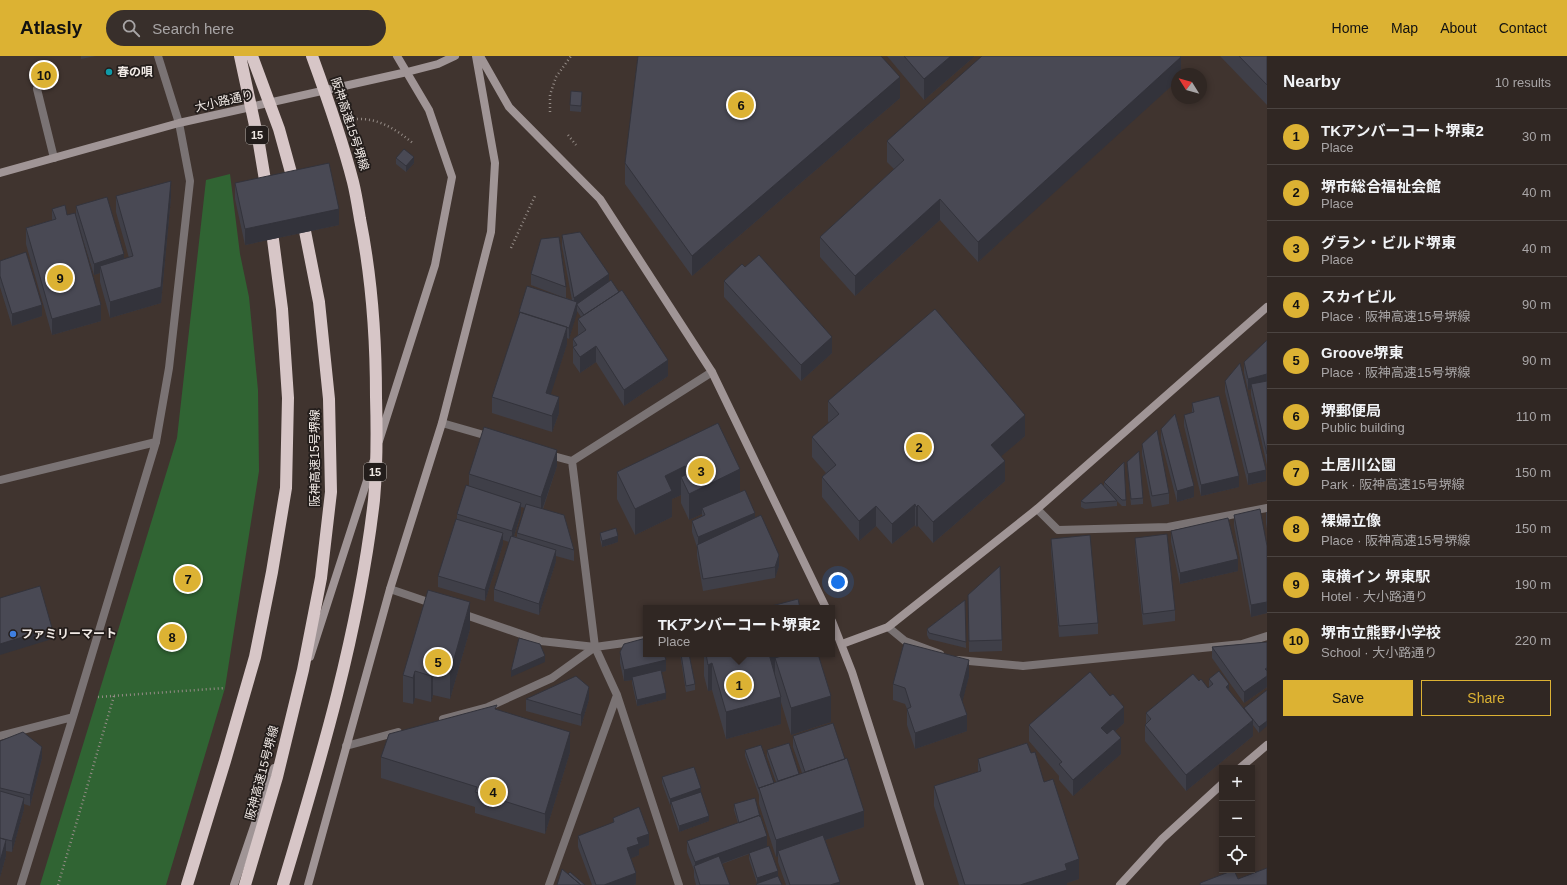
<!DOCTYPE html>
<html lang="en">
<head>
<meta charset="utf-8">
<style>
	body { margin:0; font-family:Helvetica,"Noto Sans JP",sans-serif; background:#382f2b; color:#f1f3f6 }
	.controls { position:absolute; right:12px; bottom:12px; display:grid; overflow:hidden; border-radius:0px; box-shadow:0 2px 6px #0003 }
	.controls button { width:36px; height:36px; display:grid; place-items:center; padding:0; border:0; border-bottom:1px solid #4b4441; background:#302723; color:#f1f3f6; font:20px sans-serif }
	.compass { position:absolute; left:1171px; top:12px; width:36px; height:36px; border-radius:50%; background:#302723; box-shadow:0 2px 6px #0003; rotate:307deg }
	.you { position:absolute; left:838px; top:526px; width:14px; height:14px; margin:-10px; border:3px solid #fff; border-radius:50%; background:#1a73e8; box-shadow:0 0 0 6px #1a73e833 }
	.badge { display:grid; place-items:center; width:26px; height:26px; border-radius:50%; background:#dcb233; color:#111; font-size:13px; font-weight:700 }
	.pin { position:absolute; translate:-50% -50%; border:2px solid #fff; box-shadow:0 1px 4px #0006 }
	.popup { position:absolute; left:643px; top:549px; width:192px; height:52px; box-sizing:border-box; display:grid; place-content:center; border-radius:0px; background:#302723; filter:drop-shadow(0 1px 3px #0005); font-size:13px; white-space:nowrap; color:#a8a5a6 }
	.popup b { font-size:15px; color:#f1f3f6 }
	.popup::after { content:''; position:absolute; left:50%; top:100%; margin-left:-8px; border:8px solid transparent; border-top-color:#302723 }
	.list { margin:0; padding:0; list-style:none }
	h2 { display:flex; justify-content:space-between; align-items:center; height:52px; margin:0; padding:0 16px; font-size:17px }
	h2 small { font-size:13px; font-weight:400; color:#a8a5a6 }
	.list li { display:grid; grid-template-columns:26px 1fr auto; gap:12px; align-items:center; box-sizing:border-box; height:56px; padding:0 16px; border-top:1px solid #4b4441 }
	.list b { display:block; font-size:15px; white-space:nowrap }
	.list p { margin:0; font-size:13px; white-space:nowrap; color:#a8a5a6 }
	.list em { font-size:13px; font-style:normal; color:#a8a5a6 }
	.actions { display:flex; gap:8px; padding:12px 16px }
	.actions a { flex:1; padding:9px 0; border:1px solid #dcb233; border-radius:0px; text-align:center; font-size:14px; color:#dcb233 }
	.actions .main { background:#dcb233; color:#111 }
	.icon { flex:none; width:22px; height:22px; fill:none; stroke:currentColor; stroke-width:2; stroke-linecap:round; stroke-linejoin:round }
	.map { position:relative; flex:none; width:1267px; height:829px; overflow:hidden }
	header { display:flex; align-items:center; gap:24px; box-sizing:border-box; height:56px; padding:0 20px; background:#dcb233; color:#111 }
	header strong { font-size:19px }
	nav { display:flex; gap:22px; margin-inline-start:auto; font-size:14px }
	.search { width:280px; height:36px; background:#382f2b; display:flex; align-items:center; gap:10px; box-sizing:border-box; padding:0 14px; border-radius:22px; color:#a8a5a6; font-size:15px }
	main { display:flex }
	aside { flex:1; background:#302723 }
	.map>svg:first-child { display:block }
	.green { fill:#306433 }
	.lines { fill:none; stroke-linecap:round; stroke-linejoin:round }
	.path { stroke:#958c87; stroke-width:2.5; stroke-dasharray:1 3; stroke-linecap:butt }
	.lane { stroke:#7a7374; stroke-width:8 }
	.street { stroke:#7a7374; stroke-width:8 }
	.secondary { stroke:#a09596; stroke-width:8 }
	.highway-bridge { stroke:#d7c6c7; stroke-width:12 }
	.wall { fill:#3f3f48; fill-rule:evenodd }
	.shaded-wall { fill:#33333b }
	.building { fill:#494954; stroke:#33333b }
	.culture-dot { fill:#0f9aa8; stroke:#231d1b; stroke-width:1.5 }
	.shop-dot { fill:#3f7fe0; stroke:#231d1b; stroke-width:1.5 }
	.labels { text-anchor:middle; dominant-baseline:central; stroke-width:3.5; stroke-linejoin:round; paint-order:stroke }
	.shield { fill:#231d1b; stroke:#b2aca8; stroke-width:1 }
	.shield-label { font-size:11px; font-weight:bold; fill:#f0e9e5 }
	.poi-label { font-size:12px; font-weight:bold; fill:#f0e9e5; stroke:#231d1b; text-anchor:start }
	.street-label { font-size:12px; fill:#f0e9e5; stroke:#231d1b }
</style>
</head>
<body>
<header>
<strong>Atlasly</strong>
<div class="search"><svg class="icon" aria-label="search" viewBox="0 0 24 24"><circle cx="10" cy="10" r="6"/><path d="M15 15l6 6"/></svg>Search here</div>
<nav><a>Home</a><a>Map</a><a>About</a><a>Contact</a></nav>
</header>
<main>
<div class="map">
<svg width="1267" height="829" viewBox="0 0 1267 829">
	<rect width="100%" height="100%" fill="#40342f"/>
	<!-- green -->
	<path class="green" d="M230 118 240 198 249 241 258 334 259 415 225 632 166 829H40L177 382 206 124Z"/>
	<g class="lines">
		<!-- path -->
		<path class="path" d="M550 56V39L556 21 571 0
			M357 63C379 62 397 74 414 88
			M568 79 576 89
			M511 192 535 140
			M98 641 225 632
			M58 829 114 640"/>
		<!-- lane -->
		<path class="lane" d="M37 33 54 102"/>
		<!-- street -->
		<path class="street" d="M442 367 491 381
			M546 398 572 405 595 591 617 639 679 829
			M572 405 712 316
			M0 424 156 386
			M1037 453 1058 474 1168 471 1267 452
			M390 533 434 548
			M460 557 541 585 595 591 646 584
			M888 571 905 585 940 598
			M958 604 1023 610 1242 588 1267 580
			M73 661 156 386 169 312 190 125 179 67 158 0
			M443 663 488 651 552 622 595 591
			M0 680 73 661 21 829
			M346 690 398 676
			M549 829 617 639"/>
		<!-- secondary -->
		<path class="secondary" d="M480 0 509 51 600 143 712 316 826 552
			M0 117 179 67 407 16 438 8 455 0
			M379 385 435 209 452 121 429 54 397 0
			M832 565 852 616 920 829
			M842 588 888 571 1037 453 1267 251
			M310 601 373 406
			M1240 712 1267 689
			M234 829 274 712
			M308 829 390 533 442 367 491 176 495 107 476 0
			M1120 829 1162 783 1222 728"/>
		<!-- highway-bridge -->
		<path class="highway-bridge" d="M240 0 259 88 267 136
			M252 0 279 73 295 131
			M187 829 225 705 255 601 272 516 286 432 288 342 282 253 271 168
			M245 829 277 721 303 614 321 522 331 436 329 343 319 246 302 160
			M283 829C321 703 359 575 374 444 377 410 377 375 376 341 376 280 372 223 360 163 358 151 356 138 353 126 342 83 327 41 312 0"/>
	</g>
	<!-- wall -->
	<path class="wall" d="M81 0H96L81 3Z
		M887 0H975L924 44Z
		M1220 0H1267V49Z
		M1181 18 978 206 940 164 855 240 820 201V181L894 113 887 106V85Z
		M582 41 581 56 570 55V49Z
		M900 42 692 220 625 128V107Z
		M396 102 414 107 406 116 396 108Z
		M235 127 339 169 245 189 235 143Z
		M116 140 171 141 161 247 110 262 100 226V217L94 219 76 161V150L124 203 129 202 116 156Z
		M52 153 67 159 101 265 52 279 26 188V172L52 164Z
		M562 179 609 225 668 320 624 350 596 306 580 317 573 307V283L578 279V263L581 261 577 255 569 283 567 282V288L550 339 559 357 552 376 492 357V341L519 261V256L565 242 531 229V218L566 231V242L572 244 562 190Z
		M0 205 42 260 12 270 0 231Z
		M724 225 832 297 801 325 724 241Z
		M1267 284V409L1251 339V333L1248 334 1244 317V306Z
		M1225 325 1266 425 1248 429 1225 336Z
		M828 345 1025 380 1001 400 1005 425 933 487 918 470 916 471 915 469 892 488 876 470 859 485 822 441V421L826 417 812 401V381L829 367 828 365Z
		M1192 347 1239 431 1201 440 1184 370V359L1192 357Z
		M718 367 740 436 755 462 779 510 775 522 703 535 697 500V491L692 476V465L702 460V458L689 464 681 447V439L672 443V461L635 479 617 443V416Z
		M1161 373 1194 441 1177 446 1161 384Z
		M1142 388 1169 437V448L1152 451 1142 399Z
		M1127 406 1143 442V448L1131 449Z
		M557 410 543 453 574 494V505L556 500V505L539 559 494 545V533L509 486 503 484V488L485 545 438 531V520L457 463V458L469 430V418ZM521 451 525 452 517 477V481L514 480 521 458Z
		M1104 426 1126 444V450H1122L1117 445V450L1085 453 1081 451V445L1104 430Z
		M1266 456H1267V473L1266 467Z
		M1234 459 1267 490V557L1251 561 1234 470Z
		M1171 475 1238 515 1180 528 1171 486Z
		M600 477 618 486 602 491 600 483Z
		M1135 482 1175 554V565L1143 569 1135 493Z
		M1051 483 1098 567V578L1059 581 1051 495Z
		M968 539 1002 584V595L969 596Z
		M965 544 966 592 929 583 927 579V573Z
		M470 573 450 643 433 639 431 646 415 642 413 648 403 646V619Z
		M1267 586V631L1244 647 1212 602V591Z
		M620 596 666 615 661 616 666 643 637 650 632 627V624L624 625 620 607Z
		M680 598H689L695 628V634L686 636Z
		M704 598H818L831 666 791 679 781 646V668L726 683 712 634 708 635 704 620Z
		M969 620 962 646 967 675 915 693 907 669V653L905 648 893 644V628Z
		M1209 623 1229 635 1244 653 1267 634 1259 677 1253 669V680L1186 735 1145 685V669L1146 667V657L1199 625 1208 632 1209 631Z
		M526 643H589L581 670 526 655Z
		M497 653 570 696 545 778 475 757V751L381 722V701Z
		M1124 667 1115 675 1121 698 1073 740 1059 724V720L1029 685V669Z
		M793 680 864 771 825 784 840 829H786L778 806V800L776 801 759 748V739L745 700V694L774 727 776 726 767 700V694L799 718 802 717 793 691Z
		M0 685 42 702 30 750 24 748V753L12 796 6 795V800L0 821Z
		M1031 697 1044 726 1079 823 1067 827V829H959L934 750V730L978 716V703Z
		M662 721 701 737 709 765 679 776 671 752V748L670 749 662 727Z
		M734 748 767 791 778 820 782 829H756L757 827 749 803V798L722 808 730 829H696L694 821V814L687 796V785L738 767 734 754Z
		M613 762 649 789 639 793V799L631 802 636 828 634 829H592L578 791V780L613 767Z"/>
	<!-- shaded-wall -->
	<path class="shaded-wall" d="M951 0H975L924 44V23Z
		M1181 1V18H1177V25L978 206V186Z
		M900 21V42L692 220V200Z
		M414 101V107L406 116V110Z
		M171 125V141L161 247 110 262V246Z
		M940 143V164L855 240V220Z
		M339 153V169L245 189V173Z
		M124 198V210H100V217L94 219V208Z
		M609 218V230L577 249V257L569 283V272L574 254V242Z
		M42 249V260L12 270V258Z
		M101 249V265L52 279V263Z
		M567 271V288L546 353V337Z
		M832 281V297L801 325V309Z
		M596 290V306L580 317V301Z
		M668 304V320L624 350V334Z
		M1267 318V330L1251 328V333L1248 334V323Z
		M559 341V357L552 376V360Z
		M1025 359V380L991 409V389Z
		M557 394V410L541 457V441Z
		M1005 405V425L933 487V466Z
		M685 410V430L681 421V439L672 443V461L635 479V453L665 420Z
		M740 413V440L702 452V458L689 464V438Z
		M1266 414V425L1248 429V418Z
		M1239 420V431L1201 440V429Z
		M1194 430V441L1177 446V435Z
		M521 447V458L512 486V475Z
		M915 448V469L892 488V468Z
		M918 449V470L916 471V451Z
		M876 450V470L859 485V465Z
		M755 457V468L698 492V481Z
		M503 477V488L485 545V534Z
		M618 480V486L602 491V485Z
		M556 494V505L539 559V548Z
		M779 499V510L775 522V511Z
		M1238 503V515L1180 528V517Z
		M470 546V573L450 643V617Z
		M1267 546V557L1251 561V549Z
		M52 572V583L0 599V588Z
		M769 598H806L775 602V622Z
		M545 600V606L511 621V615Z
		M666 604V615L632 624V621V624L624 625V614Z
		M969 604V620L960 655V639Z
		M712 607V634L708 635V609Z
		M433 612V639L431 646V620Z
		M1267 612V631L1244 647V636Z
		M415 615V642L413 648V622Z
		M1229 628V645L1226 631Z
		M589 631V643L581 670V659Z
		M666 637V643L637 650V644Z
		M831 640V666L791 679V652Z
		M781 641V668L726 683V656Z
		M1124 651V667L1101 688V672Z
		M967 659V675L915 693V677Z
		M1253 664V680L1186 735V719Z
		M1267 665V670L1259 677V671Z
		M570 676V696L545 778V758Z
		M1121 682V698L1073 740V724Z
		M42 691V702L30 750V739Z
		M701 732V738L671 746V748L670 749V743Z
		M24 742V753L12 796V785Z
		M864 755V771L780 799 778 795V800L776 801V784Z
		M709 760V765L679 776V770Z
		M649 778V789L639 793V799L627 804V792L637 782Z
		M767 780V791L696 817 695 813V806Z
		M6 784V800L0 821V805Z
		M1079 803V823L1067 827V829H1020L1065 808Z
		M778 815V820L757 828V822Z
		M636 817V828L634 829H604Z
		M840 826V829H830Z"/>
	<!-- building -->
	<path class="building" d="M638 0H881L900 21 692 200 625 107Z
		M904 0H951L924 23Z
		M982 0H1180L1181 1 978 186 940 143 855 220 820 181 904 104 887 85Z
		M1239 0H1267V29Z
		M571 35 582 36 581 50 570 49Z
		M404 93 414 101 406 110 396 102Z
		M329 107 339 153 245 173 235 127Z
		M171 125 161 231 110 246 100 210 133 200 116 140Z
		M107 141 124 198 94 208 76 150Z
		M65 149 67 159 75 157 101 249 52 263 26 172 56 163 52 153Z
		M580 176 609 218 574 242 562 179Z
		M559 181 566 231 531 218 541 183Z
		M26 196 42 249 12 258 0 220V205Z
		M759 199 832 281 801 309 724 225 742 208 745 211Z
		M611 224 619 236 584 259 577 249V248Z
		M527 230 577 246 569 272 519 256Z
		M622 234 668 304 624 334 596 290 580 301 573 291 577 289 573 283 586 274 578 263Z
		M935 253 1025 359 991 389 1005 405 933 466 918 449 916 451 915 448 892 468 876 450 859 465 822 421 836 409 812 381 839 358 828 345Z
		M520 256 567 271 546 337 559 341 552 360 492 341Z
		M1267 284V318L1248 323 1244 306Z
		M1240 307 1266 414 1248 418 1225 325Z
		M1267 325V398L1251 328Z
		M1219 340 1239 420 1201 429 1184 359 1194 356 1192 347Z
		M1175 358 1194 430 1177 435 1161 373Z
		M718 367 740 413 689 438 681 421 689 417 685 410 665 420 672 435 635 453 617 416Z
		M484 371 557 394 541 441 469 418Z
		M1157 374 1169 437 1152 440 1142 388Z
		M1139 395 1143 442 1131 443 1127 406Z
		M1124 406 1126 444H1122L1104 426Z
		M1101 427 1117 445 1085 447 1081 445Z
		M466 429 521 447 512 475 457 458Z
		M745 434 755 457 698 481 692 465 705 459 702 452Z
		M526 448 564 459 574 494 517 477Z
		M1260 453 1267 490V546L1251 549 1234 459Z
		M761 459 779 499 775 511 703 523 697 489Z
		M1228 462 1238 503 1180 517 1171 475Z
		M456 463 503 477 485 534 438 520Z
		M616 472 618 480 602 485 600 477Z
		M1167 478 1175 554 1143 558 1135 482Z
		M1090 479 1098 567 1059 570 1051 483Z
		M511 480 556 494 539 548 494 533Z
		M1000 510 1002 584 969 585 968 539Z
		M40 530 52 572 0 588V542Z
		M428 534 470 546 450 617 433 612 431 620 415 615 413 622 403 619Z
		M798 543 800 552H764Z
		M965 544 966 586 929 577 927 573Z
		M519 582 540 588 545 600 511 615Z
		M646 582V598H664L666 604 624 614 620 596 624 588Z
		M1267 586V612L1265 613 1267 615V620L1244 636 1212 591Z
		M904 587 969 604 960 639 967 659 915 677 907 653 911 651 905 632 893 628Z
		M681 598H689L695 628 686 630Z
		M706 598H769L781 641 726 656 712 607 708 609Z
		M788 598H818L831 640 791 652 775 602Z
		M661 614 666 637 637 644 632 621Z
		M1219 615 1229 628 1226 631 1253 664 1186 719 1145 669 1151 663 1146 657 1193 618 1199 625 1201 623 1208 632 1213 628 1209 623Z
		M1090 616 1110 640 1113 638 1124 651 1101 672 1107 678 1113 673 1121 682 1073 724 1059 708 1062 706 1029 669Z
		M576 620 589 631 581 659 526 643Z
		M1267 634V665L1259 671 1244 652Z
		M497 649 495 653 570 676 545 758 475 736 477 731 381 701 389 678Z
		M833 667 845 703 805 716 793 680Z
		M23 676 42 691 30 739 0 732V685Z
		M789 687 799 718 778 725 767 694Z
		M1027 687 1031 697 1035 696 1044 726 1053 723 1079 803 1065 808 1067 814 1020 829H965L934 730 981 715 978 703Z
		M761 689 774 727 759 732V733L745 694Z
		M847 702 864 755 776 784 759 732Z
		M694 711 701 732 670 743 662 721Z
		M0 735 24 742 12 785 0 782Z
		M701 736 709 760 679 770 671 746Z
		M755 742 760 761V759L739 767 734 748Z
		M639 751 649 778 637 782 639 788 627 792 636 817 604 829H596L578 780 614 766 613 762Z
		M760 759 767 780 695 806 687 785Z
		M823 779 840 826 830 829H790L778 795Z
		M0 782 6 784 0 805Z
		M769 790 778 815 757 822 749 797Z
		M719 800 730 829H700L694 810Z
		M1267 812V829H1200V827L1234 814 1238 823Z
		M562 813 581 829H557Z
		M570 816 585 829H581L568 818Z
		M778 820 782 829H757L756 828Z"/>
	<!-- markers -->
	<circle class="culture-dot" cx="109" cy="16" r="4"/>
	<circle class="shop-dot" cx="13" cy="578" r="4"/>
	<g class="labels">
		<!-- shield labels -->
		<g class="shield">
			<rect x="246" y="70" width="22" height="18" rx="3"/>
			<rect x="364" y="407" width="22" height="18" rx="3"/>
		</g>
		<g class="shield-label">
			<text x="257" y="79">15</text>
			<text x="375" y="416">15</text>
		</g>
		<!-- poi labels -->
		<g class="poi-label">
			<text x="117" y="16">春の唄</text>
			<text x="21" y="578">ファミリーマート</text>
		</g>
		<!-- street labels -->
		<g class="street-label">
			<text transform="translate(224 45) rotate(-13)">大小路通り</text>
			<text transform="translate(350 68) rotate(72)">阪神高速15号堺線</text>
			<text transform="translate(315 402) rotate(-90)">阪神高速15号堺線</text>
			<text transform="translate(262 717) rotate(-75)">阪神高速15号堺線</text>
		</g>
	</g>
</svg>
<div class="controls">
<button>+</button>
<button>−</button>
<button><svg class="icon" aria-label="locate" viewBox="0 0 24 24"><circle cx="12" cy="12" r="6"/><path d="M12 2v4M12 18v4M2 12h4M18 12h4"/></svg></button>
</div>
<svg class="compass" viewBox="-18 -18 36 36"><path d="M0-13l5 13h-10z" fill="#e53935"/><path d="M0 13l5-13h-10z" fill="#a8a5a6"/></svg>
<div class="you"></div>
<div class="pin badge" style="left:739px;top:629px">1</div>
<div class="popup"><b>TKアンバーコート堺東2</b>Place</div>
<div class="pin badge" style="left:919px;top:391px">2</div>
<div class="pin badge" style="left:701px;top:415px">3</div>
<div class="pin badge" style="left:493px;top:736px">4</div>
<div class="pin badge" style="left:438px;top:606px">5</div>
<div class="pin badge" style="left:741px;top:49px">6</div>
<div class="pin badge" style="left:188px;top:523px">7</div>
<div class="pin badge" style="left:172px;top:581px">8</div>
<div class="pin badge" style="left:60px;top:222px">9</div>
<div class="pin badge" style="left:44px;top:19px">10</div>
</div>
<aside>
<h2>Nearby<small>10 results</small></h2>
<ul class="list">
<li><span class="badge">1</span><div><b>TKアンバーコート堺東2</b><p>Place</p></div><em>30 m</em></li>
<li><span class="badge">2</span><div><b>堺市総合福祉会館</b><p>Place</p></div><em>40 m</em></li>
<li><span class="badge">3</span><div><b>グラン・ビルド堺東</b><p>Place</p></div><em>40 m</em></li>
<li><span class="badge">4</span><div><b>スカイビル</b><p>Place · 阪神高速15号堺線</p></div><em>90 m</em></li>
<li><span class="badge">5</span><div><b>Groove堺東</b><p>Place · 阪神高速15号堺線</p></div><em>90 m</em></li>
<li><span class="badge">6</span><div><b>堺郵便局</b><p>Public building</p></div><em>110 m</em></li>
<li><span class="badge">7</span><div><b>土居川公園</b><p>Park · 阪神高速15号堺線</p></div><em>150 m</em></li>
<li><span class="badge">8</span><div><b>裸婦立像</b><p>Place · 阪神高速15号堺線</p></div><em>150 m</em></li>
<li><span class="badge">9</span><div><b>東横イン 堺東駅</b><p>Hotel · 大小路通り</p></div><em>190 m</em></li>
<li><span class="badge">10</span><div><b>堺市立熊野小学校</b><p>School · 大小路通り</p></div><em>220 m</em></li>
</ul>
<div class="actions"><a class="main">Save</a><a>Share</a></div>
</aside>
</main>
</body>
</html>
